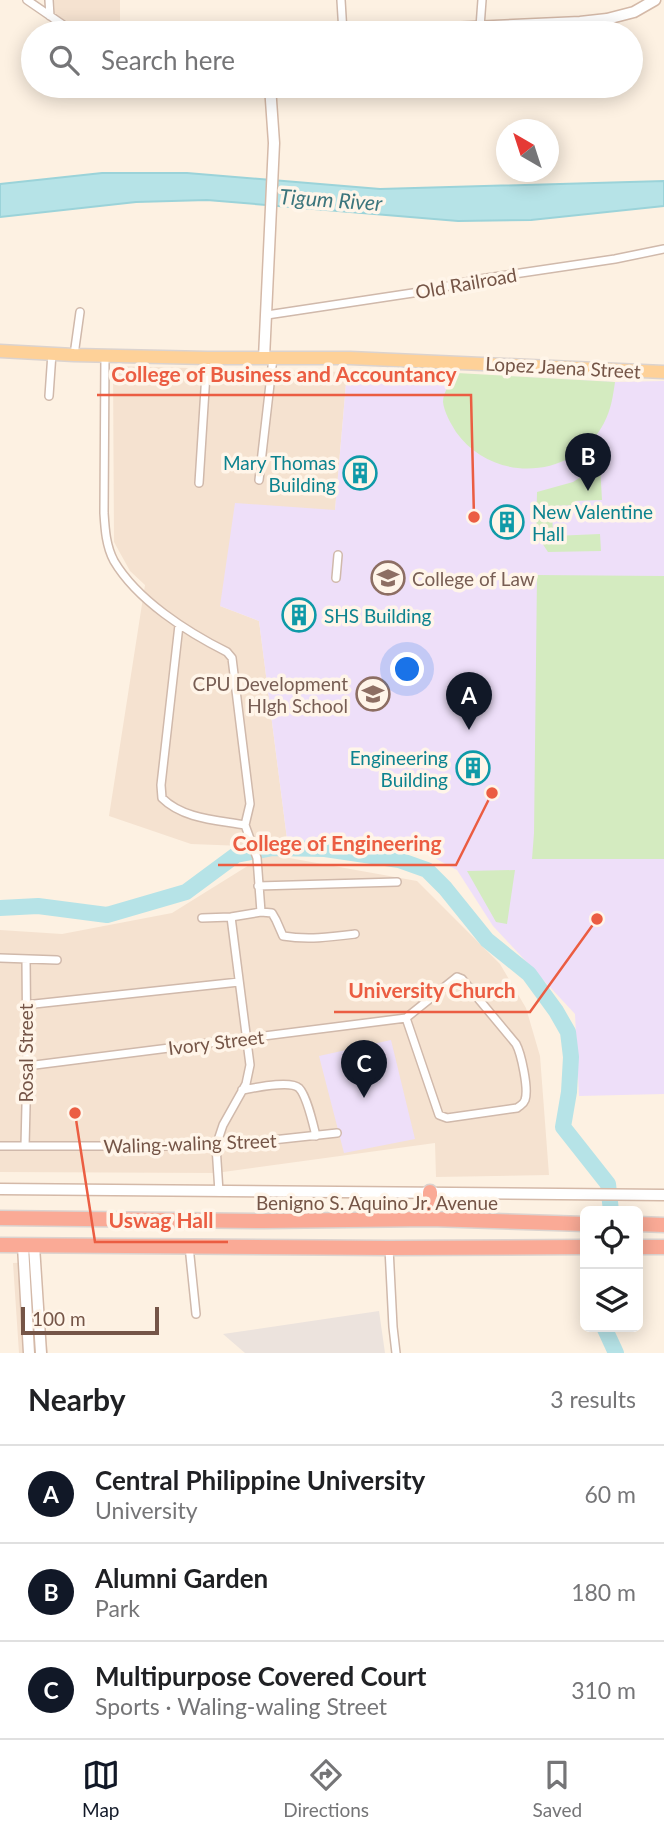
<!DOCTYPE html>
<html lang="en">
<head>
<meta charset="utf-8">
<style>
	body { margin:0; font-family:Lato,sans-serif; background:#f6f6f6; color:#202124 }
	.controls { position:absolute; right:21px; bottom:21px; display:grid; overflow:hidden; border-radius:10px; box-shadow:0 4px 18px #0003 }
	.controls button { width:63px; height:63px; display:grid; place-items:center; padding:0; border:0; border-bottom:2px solid #e0e0e0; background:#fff; color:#202124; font:35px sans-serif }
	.compass { position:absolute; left:496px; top:119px; width:63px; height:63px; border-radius:50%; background:#fff; box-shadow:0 4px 18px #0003; rotate:321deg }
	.scale { position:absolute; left:21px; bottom:18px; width:138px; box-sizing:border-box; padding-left:7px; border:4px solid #755547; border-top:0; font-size:19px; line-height:24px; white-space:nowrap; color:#755547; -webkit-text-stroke:5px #fff5e9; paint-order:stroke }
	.you { position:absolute; left:408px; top:670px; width:24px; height:24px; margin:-18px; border:5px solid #fff; border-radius:50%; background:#1a73e8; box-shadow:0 0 0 10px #1a73e833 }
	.badge { display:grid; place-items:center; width:46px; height:46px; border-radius:50%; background:#111827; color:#fff; font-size:23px; font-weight:700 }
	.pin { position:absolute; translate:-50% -58px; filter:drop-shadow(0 2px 4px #0008) }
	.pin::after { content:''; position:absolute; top:37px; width:24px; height:21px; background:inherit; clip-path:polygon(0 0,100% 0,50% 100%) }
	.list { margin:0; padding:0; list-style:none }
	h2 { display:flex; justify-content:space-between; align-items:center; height:91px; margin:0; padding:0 28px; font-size:30px }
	h2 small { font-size:23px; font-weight:400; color:#757577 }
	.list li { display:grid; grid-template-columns:46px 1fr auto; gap:21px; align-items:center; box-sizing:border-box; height:98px; padding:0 28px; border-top:2px solid #e0e0e0 }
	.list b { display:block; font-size:26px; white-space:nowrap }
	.list p { margin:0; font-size:23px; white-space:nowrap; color:#757577 }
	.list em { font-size:23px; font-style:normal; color:#757577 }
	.icon { flex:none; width:38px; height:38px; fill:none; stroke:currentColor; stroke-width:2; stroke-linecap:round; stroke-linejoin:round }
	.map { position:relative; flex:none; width:664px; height:1353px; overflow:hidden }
	.search { position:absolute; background:#fff; box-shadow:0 4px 18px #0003; left:21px; right:21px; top:21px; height:77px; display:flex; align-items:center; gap:18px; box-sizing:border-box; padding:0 24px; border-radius:38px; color:#757577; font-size:26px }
	.sheet { height:385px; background:#fff }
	nav { display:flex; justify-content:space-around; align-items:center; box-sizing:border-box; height:98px; border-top:2px solid #e0e0e0; background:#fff; font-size:19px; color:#757577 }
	nav a { display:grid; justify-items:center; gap:4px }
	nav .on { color:#111827 }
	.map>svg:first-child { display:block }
	.residential { fill:#f5e2d0 }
	.industrial { fill:#ece3dd }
	.education { fill:#eedff9 }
	.green { fill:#d4ebc0 }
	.water { fill:#b6e3e7; stroke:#9bd3d9; stroke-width:2 }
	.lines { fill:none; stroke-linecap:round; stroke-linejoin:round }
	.river { stroke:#b6e3e7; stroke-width:16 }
	.street-casing { stroke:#d0b9ab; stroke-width:10 }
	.secondary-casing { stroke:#d4b9a8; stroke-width:13 }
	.primary-casing { stroke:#dbd3cf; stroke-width:15 }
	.highway-casing { stroke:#dbd3cf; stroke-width:17 }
	.street { stroke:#fff; stroke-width:7 }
	.secondary { stroke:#fff; stroke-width:10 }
	.primary { stroke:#fed198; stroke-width:12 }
	.highway { stroke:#faaa96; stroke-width:14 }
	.labels { text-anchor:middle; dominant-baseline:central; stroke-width:7; stroke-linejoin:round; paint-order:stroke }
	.street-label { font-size:19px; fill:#755547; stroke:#fff5e9 }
	.culture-label { font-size:19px; fill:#0d838f; stroke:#fff5e9; text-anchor:end }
	.education-label { font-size:19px; fill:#785e54; stroke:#fff5e9; text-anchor:start }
	.water-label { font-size:21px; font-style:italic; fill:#3b757c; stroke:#fff5e9 }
	.leader { fill:none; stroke:#eb5d42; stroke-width:2.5 }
	.callout-dot { fill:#eb5d42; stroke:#fff5e9; stroke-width:2.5 }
	.callout-label { font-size:21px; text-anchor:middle; font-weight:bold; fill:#eb5d42; stroke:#fff5e9; stroke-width:7; stroke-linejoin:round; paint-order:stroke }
</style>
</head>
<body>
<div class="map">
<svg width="664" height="1353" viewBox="0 0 664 1353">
	<rect width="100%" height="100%" fill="#fdf1e2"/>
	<!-- residential -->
	<path class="residential" d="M54 0H120V33H86L55 14Z
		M113 366 347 372 335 510 220 606 259 621 287 839 243 846 191 844 109 816 145 585 130 571 114 542Z
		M267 854 417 881 500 964 526 1008 540 1056 549 1175 436 1177 435 1143 216 1173 0 1172V930L62 934 172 913Z
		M38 1262 48 1353H19L13 1263Z"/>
	<!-- industrial -->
	<path class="industrial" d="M379 1311 385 1353H245L223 1334Z"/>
	<!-- education -->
	<path class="education" d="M347 372 446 373 615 382 664 381V1094L579 1096 575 1014 493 926 457 870 427 854 287 839 259 621 220 606 235 503 335 510Z
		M391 1040 415 1139 344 1153 319 1056Z"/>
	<!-- green -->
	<path class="green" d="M457 373 615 382C613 396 611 410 604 423 574 480 493 484 456 432 451 424 444 412 443 402 443 392 451 382 457 373Z
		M600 465 602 500 575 501V505L552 506 553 536 600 534 601 551 548 552 542 543 536 539 537 492 573 482Z
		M537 575 664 576V859H532L534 833Z
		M515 870 507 924 496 922 467 871Z"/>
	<!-- water -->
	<path class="water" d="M102 173H187L380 189 664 181V206L531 220 458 221 207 200 136 202 0 217V184Z"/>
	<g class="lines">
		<!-- river -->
		<path class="river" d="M0 908 38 906 107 915 186 892 236 855 273 848 325 849 399 860 427 870 445 888 487 940 529 974 556 1011 568 1032 571 1057 569 1092 563 1127 608 1184 611 1211
			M604 1327 616 1353"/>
		<defs>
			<path id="street" d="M27 0 75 33
				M49 0 50 16
				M341 0 343 33
				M480 27 482 0
				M267 315 426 291 480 279 615 259 664 249
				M74 355 80 312
				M105 355 104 513C105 529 106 546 114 561 137 600 187 632 227 652L232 658 250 804 245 825 257 858 261 912 231 917 202 918
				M49 396 52 353
				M259 480 273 358
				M199 483 207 358
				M336 578 338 555
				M179 625 161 785 162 798C183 819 217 820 245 825
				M258 886 397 882
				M261 912 272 913 276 920 283 936C308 940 331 937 355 934
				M0 958 57 960
				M25 1005 239 982
				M27 1066 406 1018 457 977 462 979 516 1044C521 1053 529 1089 525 1100 523 1105 522 1104 517 1108L447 1118 439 1115 406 1018
				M242 1090C254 1088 290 1080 299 1088 307 1096 313 1124 316 1136
				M0 1146H216L337 1133
				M25 1146 27 1066 26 959
				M219 1192 216 1146 223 1125 246 1084 250 1065 231 917
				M189 1246 196 1314
				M389 1248 393 1327 396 1353"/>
			<path id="secondary" d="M340 33 580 22 607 19 634 12 655 0
				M264 358 274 143 270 86
				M0 1189 664 1195
				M23 1246 29 1353
				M34 1246 41 1353"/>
			<path id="primary" d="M0 351 74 355 207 358H350L664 372"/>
			<path id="highway" d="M430 1192V1219
				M0 1218 264 1221 430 1219 585 1224
				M638 1224 664 1225
				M0 1245 389 1248 585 1247
				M638 1247H664"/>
		</defs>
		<!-- street casing -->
		<use href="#street" class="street-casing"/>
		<!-- secondary casing -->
		<use href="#secondary" class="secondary-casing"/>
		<!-- primary casing -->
		<use href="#primary" class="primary-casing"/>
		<!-- highway casing -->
		<use href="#highway" class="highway-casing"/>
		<!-- street -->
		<use href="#street" class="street"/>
		<!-- secondary -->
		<use href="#secondary" class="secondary"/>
		<!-- primary -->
		<use href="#primary" class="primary"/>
		<!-- highway -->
		<use href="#highway" class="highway"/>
	</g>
	<!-- icons -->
	<defs>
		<symbol id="building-ring" viewBox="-11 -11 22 22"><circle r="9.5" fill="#fff5e9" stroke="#0f9aa8" stroke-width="1.5"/><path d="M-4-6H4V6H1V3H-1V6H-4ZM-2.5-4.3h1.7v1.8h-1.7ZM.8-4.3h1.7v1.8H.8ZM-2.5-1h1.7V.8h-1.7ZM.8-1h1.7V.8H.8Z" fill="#0f9aa8"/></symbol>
		<symbol id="university-ring" viewBox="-11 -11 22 22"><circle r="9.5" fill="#fff5e9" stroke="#8d6e63" stroke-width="1.5"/><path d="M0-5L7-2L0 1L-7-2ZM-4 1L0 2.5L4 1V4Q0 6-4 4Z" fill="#8d6e63"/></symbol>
		<symbol id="school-ring" viewBox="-11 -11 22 22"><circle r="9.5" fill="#fff5e9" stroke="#8d6e63" stroke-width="1.5"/><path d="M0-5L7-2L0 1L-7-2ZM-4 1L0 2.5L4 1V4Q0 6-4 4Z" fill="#8d6e63"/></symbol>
	</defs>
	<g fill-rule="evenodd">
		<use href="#building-ring" x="341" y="454" width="38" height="38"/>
		<use href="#building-ring" x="488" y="503" width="38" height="38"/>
		<use href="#university-ring" x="369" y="559" width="38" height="38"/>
		<use href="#building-ring" x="280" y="596" width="38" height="38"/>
		<use href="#school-ring" x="354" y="675" width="38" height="38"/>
		<use href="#building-ring" x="454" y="749" width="38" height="38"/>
	</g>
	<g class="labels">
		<!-- street labels -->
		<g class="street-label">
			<text transform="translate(466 283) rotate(-10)">Old Railroad</text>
			<text transform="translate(563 367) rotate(3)">Lopez Jaena Street</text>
			<text transform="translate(216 1042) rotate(-7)">Ivory Street</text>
			<text transform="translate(25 1053) rotate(-90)">Rosal Street</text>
			<text transform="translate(190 1143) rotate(-2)">Waling-waling Street</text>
			<text x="377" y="1202">Benigno S. Aquino Jr. Avenue</text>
		</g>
		<!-- culture labels -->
		<g class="culture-label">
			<text x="336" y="462">Mary Thomas<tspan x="336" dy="22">Building</tspan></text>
			<text x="532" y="511" text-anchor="start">New Valentine<tspan x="532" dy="22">Hall</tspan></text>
			<text x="324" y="615" text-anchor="start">SHS Building</text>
			<text x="448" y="757">Engineering<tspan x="448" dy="22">Building</tspan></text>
		</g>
		<!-- education labels -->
		<g class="education-label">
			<text x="412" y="578">College of Law</text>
			<text x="348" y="683" text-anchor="end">CPU Development<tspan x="348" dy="22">HIgh School</tspan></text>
		</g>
		<!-- water labels -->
		<g class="water-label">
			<text transform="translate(331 199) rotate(4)">Tigum River</text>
		</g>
	</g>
	<!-- callouts -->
	<path class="leader" d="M474 517L471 395H97M492 793L456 865H218M597 919L530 1012H334M75 1113L95 1242H228"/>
	<g class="callout-dot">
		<circle cx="474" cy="517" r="7"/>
		<circle cx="492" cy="793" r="7"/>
		<circle cx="597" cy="919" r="7"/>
		<circle cx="75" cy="1113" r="7"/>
	</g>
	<g class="callout-label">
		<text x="284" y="382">College of Business and Accountancy</text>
		<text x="337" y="851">College of Engineering</text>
		<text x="432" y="998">University Church</text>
		<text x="161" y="1228">Uswag Hall</text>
	</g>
</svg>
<div class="controls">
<button><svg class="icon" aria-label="locate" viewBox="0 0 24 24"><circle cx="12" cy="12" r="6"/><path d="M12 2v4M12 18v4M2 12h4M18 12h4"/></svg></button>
<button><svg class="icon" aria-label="layers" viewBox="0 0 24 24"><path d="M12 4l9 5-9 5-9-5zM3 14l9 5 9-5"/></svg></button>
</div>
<svg class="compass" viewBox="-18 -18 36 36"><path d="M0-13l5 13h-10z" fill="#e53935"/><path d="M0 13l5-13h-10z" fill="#757577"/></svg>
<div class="scale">100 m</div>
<div class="you"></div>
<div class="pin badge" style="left:469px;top:730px">A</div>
<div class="pin badge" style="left:588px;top:491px">B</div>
<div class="pin badge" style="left:364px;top:1098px">C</div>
<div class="search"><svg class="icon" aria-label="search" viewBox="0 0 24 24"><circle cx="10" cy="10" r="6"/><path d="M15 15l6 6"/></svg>Search here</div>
</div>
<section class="sheet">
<h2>Nearby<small>3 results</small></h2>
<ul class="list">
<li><span class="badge">A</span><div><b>Central Philippine University</b><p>University</p></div><em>60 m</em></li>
<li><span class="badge">B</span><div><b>Alumni Garden</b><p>Park</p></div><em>180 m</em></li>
<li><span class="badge">C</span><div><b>Multipurpose Covered Court</b><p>Sports · Waling-waling Street</p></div><em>310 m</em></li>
</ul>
</section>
<nav>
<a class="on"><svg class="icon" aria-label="map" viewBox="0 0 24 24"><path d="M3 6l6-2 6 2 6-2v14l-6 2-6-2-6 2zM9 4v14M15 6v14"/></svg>Map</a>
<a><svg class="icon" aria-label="directions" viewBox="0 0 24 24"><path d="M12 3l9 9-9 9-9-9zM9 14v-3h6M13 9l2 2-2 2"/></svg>Directions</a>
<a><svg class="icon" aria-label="saved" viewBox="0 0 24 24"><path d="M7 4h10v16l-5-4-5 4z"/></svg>Saved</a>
</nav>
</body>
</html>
